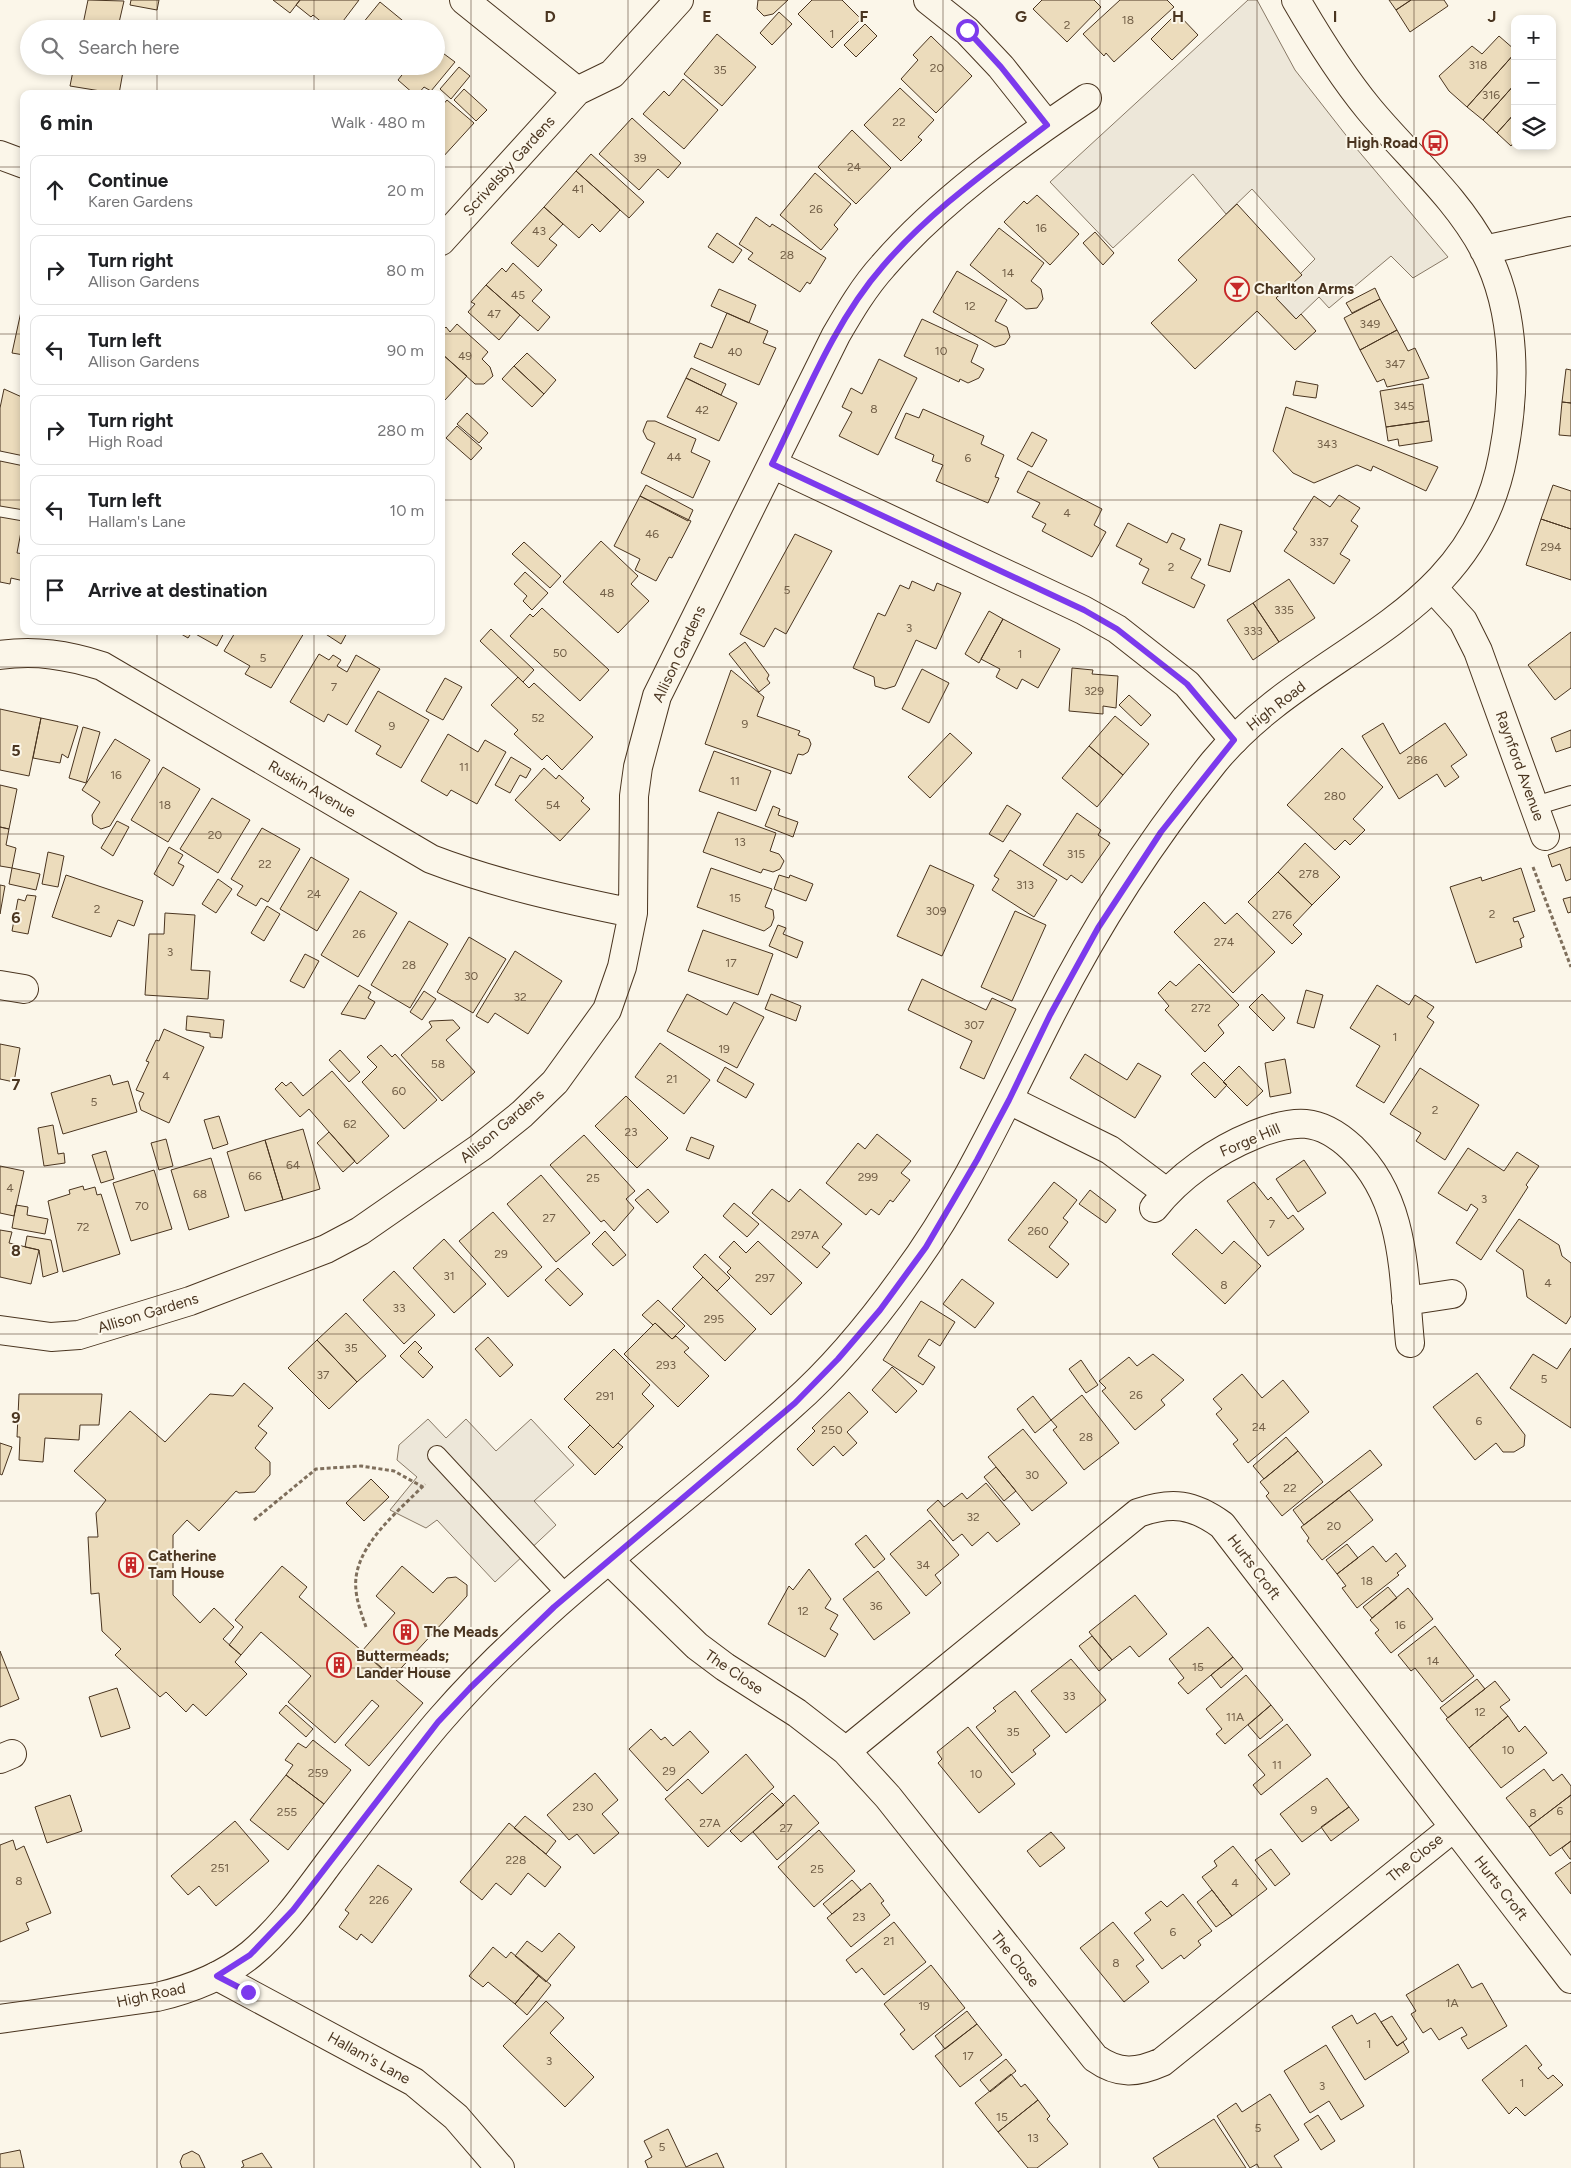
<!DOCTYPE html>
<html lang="en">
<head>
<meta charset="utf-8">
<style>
	body { margin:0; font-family:Figtree,sans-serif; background:#f2f2f2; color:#202124 }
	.controls { position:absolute; right:15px; top:15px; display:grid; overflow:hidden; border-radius:10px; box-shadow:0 2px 8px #0003 }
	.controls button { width:45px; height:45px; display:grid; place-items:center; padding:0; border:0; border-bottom:1px solid #e0e0e0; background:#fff; color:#202124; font:25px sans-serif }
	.stop { position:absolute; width:15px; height:15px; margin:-11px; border:4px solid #7c3aed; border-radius:50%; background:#fff }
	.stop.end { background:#7c3aed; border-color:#fff; box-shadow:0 1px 5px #0008 }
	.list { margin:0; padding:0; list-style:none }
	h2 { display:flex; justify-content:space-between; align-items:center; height:65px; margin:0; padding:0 20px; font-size:21px }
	h2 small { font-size:16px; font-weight:400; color:#757577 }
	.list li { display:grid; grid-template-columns:32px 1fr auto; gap:15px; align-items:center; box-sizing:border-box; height:70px; margin:0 10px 10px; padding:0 10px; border:1px solid #e0e0e0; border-radius:10px }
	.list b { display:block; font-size:19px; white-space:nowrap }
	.list p { margin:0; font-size:16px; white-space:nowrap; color:#757577 }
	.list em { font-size:16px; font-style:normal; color:#757577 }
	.icon { flex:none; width:28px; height:28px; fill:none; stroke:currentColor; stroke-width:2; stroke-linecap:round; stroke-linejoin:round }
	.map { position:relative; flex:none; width:1571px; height:2168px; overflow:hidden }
	.search { position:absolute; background:#fff; box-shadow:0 2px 8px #0003; left:20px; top:20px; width:425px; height:55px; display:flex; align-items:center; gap:12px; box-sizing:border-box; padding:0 18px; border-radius:28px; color:#757577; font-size:19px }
	.panel { position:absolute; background:#fff; box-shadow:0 2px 8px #0003; left:20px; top:90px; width:425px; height:545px; border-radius:10px }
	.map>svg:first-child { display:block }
	.parking { fill:#ede7d9; stroke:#887966 }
	.building { fill:#ecdcbc; stroke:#4a3520 }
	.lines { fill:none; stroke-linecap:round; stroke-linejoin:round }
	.service-casing { stroke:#4a3520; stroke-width:20 }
	.minor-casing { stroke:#4a3520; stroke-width:30 }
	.tertiary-casing { stroke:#4a3520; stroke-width:30 }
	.path { stroke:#7f6f5c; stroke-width:3; stroke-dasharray:4 2.5; stroke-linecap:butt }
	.service { stroke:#fbf6e9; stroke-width:18 }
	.minor { stroke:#fbf6e9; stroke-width:28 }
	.tertiary { stroke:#fbf6e9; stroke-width:28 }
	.route { stroke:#7c3aed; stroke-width:6 }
	.grid { fill:none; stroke:#4a3520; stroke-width:1; stroke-opacity:0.55 }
	.labels { text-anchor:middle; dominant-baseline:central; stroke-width:4; stroke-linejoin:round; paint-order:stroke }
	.number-label { font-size:12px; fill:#725f47 }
	.poi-label { font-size:15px; font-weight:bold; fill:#4a3520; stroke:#fbf6e9; text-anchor:start }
	.street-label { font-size:15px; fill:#4a3520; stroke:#fbf6e9 }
	.grid-label { font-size:16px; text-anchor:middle; font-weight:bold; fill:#4a3520; stroke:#fbf6e9; stroke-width:4; stroke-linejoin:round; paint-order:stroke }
</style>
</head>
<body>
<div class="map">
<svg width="1571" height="2168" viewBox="0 0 1571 2168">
	<rect width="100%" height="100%" fill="#fbf6e9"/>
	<!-- parking -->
	<path class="parking" d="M1248 0H1257L1295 70 1356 148 1448 257 1413 278 1391 256 1329 308 1319 297 1296 319 1276 298 1315 259 1252 189 1226 214 1193 174 1113 248 1050 182Z
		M428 1419 446 1438 466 1419 496 1451 531 1419 574 1465 534 1501 556 1525 495 1582 437 1520 426 1528 390 1510 417 1477 397 1460 399 1445Z"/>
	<!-- building -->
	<path class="building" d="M88 0 124 1 118 27 82 29Z
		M131 0H159L157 10 130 5Z
		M273 0H300L290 13Z
		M300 0H359L337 29H330L313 15 311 17 296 5Z
		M788 0 773 14 764 16 757 9 758 0Z
		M812 0H842L861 19 832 48 798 14Z
		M1042 0H1094L1101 7 1067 42 1033 9Z
		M1120 0H1167L1174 7 1114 62 1106 53 1104 56 1083 34Z
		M1389 0H1411L1396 10Z
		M1411 0H1444L1448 6 1410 32 1396 10Z
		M380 2 413 29H358Z
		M779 12 792 24 772 45 760 33Z
		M1177 13 1198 35 1172 60 1151 39Z
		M865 24 877 36 856 57 844 45Z
		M717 34 756 67 722 106 684 74Z
		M931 36 972 76 936 113 901 79 918 60 913 55Z
		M1499 36 1515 50V53L1467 107 1449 91 1439 76 1472 46 1482 54Z
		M436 48 455 62 431 91 424 87 418 94H414L398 80 409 66H436Z
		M1515 53V84L1483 120 1467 107Z
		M74 66H124L119 94 70 86Z
		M459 67 470 76 451 99 440 89Z
		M683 79 718 110 684 149 643 114 664 91 669 96Z
		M1515 84V113L1497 133 1483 120Z
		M900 88 934 120 918 137 922 140 901 161 864 125Z
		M464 89 487 110 476 121 454 100Z
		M447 100 474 123 442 158 441 107Z
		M1515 113V141L1511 146 1497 133Z
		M632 118 681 163 668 178 658 169 639 190 599 154Z
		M852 130 891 168 856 204 818 167Z
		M591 154 644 202 629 218 576 171Z
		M576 171 620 210 600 232 592 224 579 238 544 207Z
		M815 173 851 204 834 225 838 229 821 250 780 215Z
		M1037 195 1079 234 1050 265 1004 222 1024 201 1027 204Z
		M1237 204 1302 275 1276 298 1296 319 1301 314 1316 331 1295 350 1257 311 1195 369 1151 323 1197 280 1178 260Z
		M544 207 563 224 549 239 557 245 538 267 511 243Z
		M756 217 770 227 772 224 826 258 810 284 807 282 800 292 748 259 753 253 739 244Z
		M999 228 1044 263 1031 281 1041 289 1043 299 1037 308 1026 309 970 265Z
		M1095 232 1114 253 1103 265 1083 243Z
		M717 233 742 250 733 263 708 247Z
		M513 263 542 290 532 301 550 317 538 331 486 285 502 268 506 272Z
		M957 271 1007 300 995 321 1007 327 1010 337 1005 344 995 347 933 312Z
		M486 285 520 315 499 340 468 312 475 304 471 302Z
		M1375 288 1380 299 1352 313 1346 303Z
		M719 289 756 305 749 323 711 306Z
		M1380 299 1397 330 1360 350 1344 318Z
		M22 307 24 308V355L12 353Z
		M727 313 768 331 763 343 776 348 759 385 694 357 700 343 712 348Z
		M922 319 978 345 971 362 984 369 979 378 968 383 960 379 959 382 904 356Z
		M457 324 488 352 482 359 490 367 493 376 484 384H475L441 353V332L446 327 450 332Z
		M1397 330 1408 351 1415 348 1429 378 1387 387 1384 379 1377 382 1360 350Z
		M441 353 467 376 445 400 441 397Z
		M527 353 556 380 544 394 514 366Z
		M879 359 917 378 878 455 839 436 852 412 842 407 851 388 862 394Z
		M514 366 544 394 532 407 502 379Z
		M691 368 726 384 721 395 686 378Z
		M1566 369 1571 370V403L1562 402Z
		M686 378 737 403 719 441 667 417Z
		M1296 381 1318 385 1316 398 1293 395Z
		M1423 384 1429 421 1386 427 1380 391Z
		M4 389 24 398V456L0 451V408Z
		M1562 402 1571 403V436L1559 435Z
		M1286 407 1438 467 1426 491 1373 466 1371 471 1357 465 1314 483 1293 473 1273 451Z
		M923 409 984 436 981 444 1004 455 995 477 999 478 988 503 936 481 943 465 932 461 934 455 895 438 906 413 919 418Z
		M467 413 488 433 479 443 457 424Z
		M647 421H655L696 439 691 452 710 461 693 498 641 473 655 443 647 439 643 431Z
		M1429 421 1432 441 1399 446 1398 439 1388 441 1386 427Z
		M457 426 482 448 471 460 446 438Z
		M1032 432 1047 440 1032 467 1017 459Z
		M0 461 24 466V510L0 506Z
		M1028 471 1102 509 1094 525 1106 532 1092 557 1042 531 1046 524 1032 517 1040 503 1017 492Z
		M646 485 693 510 688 521 640 496Z
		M1553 485 1571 491V529L1541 519Z
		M1339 495 1360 508 1351 521 1358 526 1340 554 1350 560 1334 584 1284 551 1297 532 1293 529 1314 496 1330 507Z
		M640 496 691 521 672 558 669 557 656 581 635 570 640 559 614 546Z
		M0 517 23 521 17 553 24 554V581L11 578 10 584 0 582Z
		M1541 519 1571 529V580L1526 565Z
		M1128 523 1167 543 1172 533 1185 539 1180 549 1201 559 1191 578 1205 585 1194 608 1142 583 1149 569 1139 564 1142 559 1116 546Z
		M1220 524 1242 531 1230 572 1208 565Z
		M795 534 832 551 786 634 775 628 764 647 740 634Z
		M601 541 638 576 631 584 649 601 618 633 563 582Z
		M524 542 561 576 550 588 512 554Z
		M525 572 548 593 532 610 523 601 527 596 514 584Z
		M1289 579 1315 618 1279 642 1253 603Z
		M912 581 934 591 937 583 961 593 936 649 916 640 895 686 885 689 875 686 874 677 853 668 878 613 885 616 900 585 909 589Z
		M1253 603 1279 642 1253 660 1227 620Z
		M542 608 609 670 580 701 510 636 530 614 533 617Z
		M989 611 1003 619 979 663 965 654Z
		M1003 619 1060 649 1038 688 1022 679 1017 689 996 677 1000 669 981 659Z
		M491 629 534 670 523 682 480 641Z
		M176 631H225L217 646 192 632 188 638Z
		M236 631H301L304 633 271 688 245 674 250 666 224 651Z
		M321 631H348L341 644Z
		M1571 632V688L1555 700 1528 665Z
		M745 642 769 675 767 679 770 683 759 692 729 654Z
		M319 654 329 660 333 655 341 660 337 666 347 672 356 655 380 669 347 725 328 714 324 722 290 702Z
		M1072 668 1093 670 1092 674 1118 676 1116 708 1103 706V714L1069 711Z
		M922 669 949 683 929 723 902 709Z
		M731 670 764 697 757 716 800 731 798 735 809 739 811 744 808 752 803 755 798 754 791 774 705 744Z
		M518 677 529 688 534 683 593 737 562 770 547 755 542 760 514 734 518 730 491 705Z
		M445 678 462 687 443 720 426 711Z
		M378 691 429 720 401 768 376 754 381 746 355 731Z
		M1129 695 1151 715 1141 726 1119 705Z
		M0 709 41 718 29 776 0 770Z
		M1115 716 1149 744 1123 775 1089 746Z
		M41 718 78 726 68 758 62 754 60 763 33 758Z
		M1383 723 1400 754 1445 723 1467 755 1451 766 1459 777 1445 787 1437 774 1399 799 1362 736Z
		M83 727 100 732 86 783 69 778Z
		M1571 730V747L1556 752 1551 738Z
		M950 733 972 753 930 798 908 777Z
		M448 734 478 752 485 740 506 752 477 804 451 790 447 796 421 781Z
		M115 739 150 760 110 826 101 829 93 824 92 815 100 802 82 790Z
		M1089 746 1123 775 1097 807 1062 778Z
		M1342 748 1383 787 1353 819 1365 830 1350 845 1345 840 1335 850 1287 805Z
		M714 751 771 771 756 811 699 791Z
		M511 757 531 769 526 778 520 775 510 793 495 785Z
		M163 767 200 789 168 842 131 820Z
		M544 768 556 779 559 775 584 798 581 801 590 809 560 841 515 800Z
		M0 785 17 789 9 829 0 827Z
		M212 798 250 820 218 873 180 849Z
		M1007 805 1021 814 1003 842 989 834Z
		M773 806 780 809 778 815 798 822 793 837 765 826Z
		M718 812 776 833 770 851 779 854 784 861 780 869 773 872 763 869 761 873 703 852Z
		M1077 813 1101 830 1098 835 1110 843 1082 883 1071 875 1067 880 1043 865Z
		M117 821 129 827 113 856 101 848Z
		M0 827 9 829 6 845 16 848 12 868 0 866Z
		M262 828 300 849 268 902 261 898 256 906 237 895 243 886 231 879Z
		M1305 843 1340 877 1312 905 1278 872Z
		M169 847 183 855 178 863 184 866 173 886 154 874Z
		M1571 847V879L1566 881 1560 864 1552 867 1548 855Z
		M1010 850 1057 880 1034 917 992 890 999 879 994 876Z
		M48 852 64 856 58 887 42 884Z
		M311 857 349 879 317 931 280 909Z
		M930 865 974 885 942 956 897 936Z
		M12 868 40 874 36 890 9 884Z
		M711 868 772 889 765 907 773 910 774 918 771 926 764 931 697 907Z
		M1521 868 1535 911 1513 918 1514 922 1518 921 1524 937 1520 939 1522 947 1476 963 1450 887 1481 877 1482 881Z
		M1278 872 1312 905 1293 925 1302 934 1292 944 1248 902Z
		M66 875 143 901 134 926 118 920 111 937 52 917Z
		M779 875 789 878 790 875 813 884 806 901 774 889Z
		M218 879 232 889 216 913 202 904Z
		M0 885 5 886 0 914Z
		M360 891 397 913 358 977 321 955Z
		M27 895 36 896 28 934 12 931 18 899 25 901Z
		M1571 897V912L1568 913 1563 899Z
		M1204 902 1225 924 1237 913 1275 952 1233 993 1174 932Z
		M267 906 280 914 264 941 251 933Z
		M1015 911 1046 925 1012 1001 981 987Z
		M165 913 195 915 191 970 210 971 208 999 145 995 149 934H164Z
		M409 921 448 944 410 1008 371 985Z
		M778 925 786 928 783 934 803 942 797 958 769 946Z
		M703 930 773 954 758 995 688 971Z
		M469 937 506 959 473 1013 437 992Z
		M515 951 562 981 528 1034 495 1013 488 1023 476 1016Z
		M305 954 319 961 304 988 290 981Z
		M1199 964 1239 1005 1218 1025 1224 1033 1205 1052 1165 1010 1169 1006 1158 993 1170 981 1176 986Z
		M922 979 986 1010 992 998 1016 1009 984 1079 960 1068 972 1041 908 1010Z
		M359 985 371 992 368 998 375 1002 365 1019 341 1014Z
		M1377 985 1409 1005 1415 995 1434 1007 1427 1017 1434 1022 1384 1103 1356 1086 1380 1046 1350 1028Z
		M1306 990 1323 995 1314 1028 1297 1023Z
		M424 991 436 999 422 1020 410 1012Z
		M687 994 727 1015 734 1002 764 1017 737 1068 667 1031Z
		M771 994 801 1006 796 1021 765 1009Z
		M1262 994 1285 1018 1273 1031 1249 1007Z
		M187 1016 224 1020 222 1038 210 1037V1033L186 1030Z
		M453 1020 460 1028 446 1040 475 1072 442 1101 401 1055 432 1027 429 1022 431 1021Z
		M164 1029 204 1047 169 1123 141 1110 139 1103 144 1093 136 1090 149 1062 146 1061 156 1040 159 1041Z
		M660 1043 710 1080 684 1114 635 1077Z
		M0 1044 20 1048 14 1082 0 1079Z
		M381 1045 392 1057 395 1054 437 1100 404 1129 362 1082 377 1067 367 1057Z
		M340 1050 360 1072 349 1082 329 1060Z
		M1085 1054 1127 1080 1138 1063 1161 1076 1135 1118 1070 1078Z
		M1285 1059 1291 1093 1270 1097 1265 1063Z
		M1204 1062 1227 1085 1215 1098 1191 1074Z
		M1239 1066 1263 1091 1247 1106 1223 1082Z
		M725 1067 754 1084 746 1098 717 1081Z
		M1420 1068 1479 1105 1445 1160 1416 1141 1421 1133 1390 1114Z
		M332 1071 389 1136 357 1164 309 1109 300 1117 275 1089 282 1082 286 1086 291 1082 303 1096Z
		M110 1075 113 1085 128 1081 137 1112 63 1134 51 1093Z
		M626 1096 668 1138 637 1168 595 1126Z
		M219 1116 228 1144 213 1149 204 1120Z
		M53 1125 58 1154 64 1153 65 1163 44 1166 38 1128Z
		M303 1129 320 1189 283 1200 265 1140Z
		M329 1132 355 1161 343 1172 317 1143Z
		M877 1134 911 1161 901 1173 910 1180 893 1202 890 1200 879 1215 871 1209 866 1215 826 1183 858 1143 865 1149Z
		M584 1135 635 1191 626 1199 634 1208 614 1231 604 1220 601 1222 550 1165Z
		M691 1137 714 1146 709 1159 686 1150Z
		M166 1139 173 1166 159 1170 151 1143Z
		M265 1140 283 1200 245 1211 227 1152Z
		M1468 1148 1504 1171 1517 1152 1539 1166 1526 1185 1528 1187 1481 1260 1456 1243 1478 1209 1471 1204 1467 1211 1438 1193Z
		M106 1151 114 1179 101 1183 92 1155Z
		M211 1158 229 1217 189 1230 171 1170Z
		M1304 1160 1326 1193 1298 1212 1276 1179Z
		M0 1166 24 1171 14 1216 0 1213Z
		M154 1170 172 1229 131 1241 113 1183Z
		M541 1175 590 1233 556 1262 507 1204Z
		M1054 1182 1077 1200 1063 1218 1068 1222 1049 1247 1069 1264 1057 1278 1008 1240Z
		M1254 1182 1268 1200 1271 1197 1288 1219 1293 1215 1304 1229 1268 1256 1227 1201Z
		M83 1186 84 1190 95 1187 97 1195 101 1194 120 1254 63 1272 48 1201 70 1194 69 1190Z
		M648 1189 669 1212 657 1223 635 1200Z
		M772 1189 789 1202 800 1189 842 1224 822 1247 830 1253 817 1268 752 1213Z
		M1090 1190 1116 1210 1106 1223 1079 1204Z
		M734 1203 759 1224 747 1237 723 1216Z
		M16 1205 28 1207 27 1215 48 1219 45 1234 12 1228Z
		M493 1212 542 1267 508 1297 459 1241Z
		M1519 1219 1559 1245 1562 1256 1571 1263V1316L1566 1324 1527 1297 1523 1270 1496 1251Z
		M1196 1229 1222 1254 1234 1241 1261 1266 1225 1304 1172 1254Z
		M0 1230 12 1232 9 1243 39 1250 31 1284 0 1277Z
		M605 1231 626 1255 613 1266 592 1244Z
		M27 1236 51 1240 58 1272 43 1277 39 1250 25 1247Z
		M444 1239 486 1284 454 1313 413 1268Z
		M734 1241 746 1253 758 1241 802 1283 771 1315 727 1272 731 1268 719 1257Z
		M705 1254 730 1278 717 1291 693 1267Z
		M558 1268 583 1294 570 1306 545 1280Z
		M394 1271 435 1315 404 1344 363 1300Z
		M703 1277 756 1329 725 1361 672 1309Z
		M962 1279 994 1303 975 1328 943 1304Z
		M658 1300 685 1326 672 1339 655 1323 653 1325 642 1315Z
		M921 1301 955 1322 940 1346 929 1339 918 1356 935 1367 923 1385 883 1360Z
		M346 1313 386 1356 357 1382 317 1340Z
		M655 1323 672 1339 676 1336 689 1348 684 1352 709 1376 678 1407 624 1354Z
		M488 1337 513 1365 500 1377 475 1349Z
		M317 1340 357 1382 329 1409 288 1368Z
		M415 1341 422 1348 418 1352 433 1367 423 1378 400 1356Z
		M1571 1348V1428L1510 1388 1533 1354 1557 1369Z
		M614 1349 650 1385 642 1394 654 1406 613 1448 564 1399Z
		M1153 1354 1184 1380 1161 1400 1165 1405 1135 1430 1102 1391 1106 1388 1099 1381 1129 1357 1137 1366Z
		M1081 1360 1098 1385 1086 1393 1069 1369Z
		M892 1367 917 1391 896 1413 872 1390Z
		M1477 1373 1525 1435 1524 1446 1514 1452H1503L1496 1443 1475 1460 1433 1407Z
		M1242 1374 1262 1398 1283 1380 1309 1412 1248 1463 1233 1444 1238 1440 1216 1414 1222 1409 1213 1399Z
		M244 1383 273 1408 258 1426 267 1433 255 1448 270 1462V1475L255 1492 239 1493 236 1491 199 1531 187 1520 173 1535V1595L200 1623 214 1608 234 1627 223 1639 241 1655 235 1662 247 1674 206 1716 193 1704 186 1712 166 1692 160 1697 115 1655 121 1649 102 1631 99 1593 91 1594 88 1537H98L96 1513 106 1500 74 1471 130 1411 165 1442 210 1394 233 1396Z
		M849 1392 868 1412 847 1432 857 1443 843 1456 834 1446 813 1466 797 1449 815 1431 812 1428Z
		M19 1394H102L99 1425H80L79 1440 45 1438 43 1462 19 1460 20 1437H17Z
		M1082 1395 1119 1443 1084 1470 1053 1430 1057 1427 1051 1420Z
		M1033 1396 1051 1420 1035 1433 1017 1409Z
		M590 1425 613 1448 618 1443 623 1447 595 1475 568 1447Z
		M1023 1429 1067 1483 1032 1511 988 1457Z
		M1286 1437 1298 1451 1264 1479 1253 1466Z
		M0 1443 12 1447 2 1475 0 1474Z
		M1370 1450 1382 1465 1304 1525 1293 1510Z
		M1298 1451 1323 1482 1282 1516 1266 1496 1269 1493 1260 1482Z
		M996 1467 1016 1491 1004 1501 984 1477Z
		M371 1479 389 1497 364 1521 346 1503Z
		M986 1483 1020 1524 997 1542 988 1532 972 1546 962 1534 953 1541 927 1510 938 1500 944 1507 962 1493 967 1499Z
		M1349 1490 1373 1520 1322 1560 1307 1541 1309 1538 1301 1527Z
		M930 1520 959 1555 935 1575 941 1583 926 1596 890 1554Z
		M866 1535 885 1559 874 1568 855 1544Z
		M1347 1544 1358 1558 1337 1574 1326 1560Z
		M1373 1546 1386 1562 1396 1553 1406 1566 1397 1573 1399 1575 1357 1608 1342 1588 1346 1586 1337 1574Z
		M282 1566 307 1587 299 1597 423 1703 369 1766 345 1745 379 1706 372 1700 335 1743 288 1702 311 1676 261 1632 241 1655 229 1645 243 1627 235 1620Z
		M402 1566 433 1593 447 1578 456 1577 467 1585V1596L392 1678 362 1651 395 1613 376 1596Z
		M809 1569 831 1599 825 1608 838 1615 830 1629 838 1634 825 1657 768 1624 789 1586 793 1590Z
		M878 1571 910 1613 874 1640 843 1599Z
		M1388 1587 1397 1598 1372 1618 1363 1607Z
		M1408 1588 1433 1619 1391 1653 1375 1633 1379 1630 1370 1620Z
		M1135 1595 1167 1634 1139 1657 1130 1646 1112 1660 1089 1632Z
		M1435 1626 1474 1676 1442 1702 1415 1668 1411 1671 1398 1655Z
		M1208 1627 1233 1657 1188 1694 1178 1683 1184 1678 1169 1659Z
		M1092 1636 1112 1660 1099 1671 1079 1646Z
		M0 1651 19 1699 0 1707Z
		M1233 1657 1243 1669 1221 1688 1211 1675Z
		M1071 1659 1106 1700 1066 1733 1031 1691Z
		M1246 1675 1271 1705 1225 1744 1216 1734 1222 1729 1206 1709Z
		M1477 1679 1485 1689 1448 1718 1440 1708Z
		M1495 1681 1510 1700 1500 1707 1508 1716 1469 1748 1446 1719Z
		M117 1688 130 1728 101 1737 89 1697Z
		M1015 1691 1050 1736 1033 1750 1036 1754 1012 1773 976 1727 996 1711 993 1708Z
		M286 1705 313 1729 306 1737 279 1713Z
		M1271 1705 1283 1720 1260 1739 1248 1725Z
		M1508 1716 1519 1732 1525 1726 1547 1753 1501 1788 1469 1748Z
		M1287 1724 1311 1755 1261 1795 1253 1785 1265 1775 1248 1755Z
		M968 1727 1015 1784 979 1813 938 1763 942 1759 937 1752Z
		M651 1729 661 1740 665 1737 673 1746 690 1731 709 1752 667 1791 629 1749Z
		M313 1740 351 1770 324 1804 286 1775 293 1765 285 1760 298 1743 306 1748Z
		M746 1754 774 1787 708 1847 665 1799 688 1779 702 1794Z
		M1544 1769 1553 1781 1562 1774 1571 1786V1795L1529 1827 1506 1798Z
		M595 1773 618 1800 602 1814 619 1833 594 1854 577 1834 569 1840 547 1815Z
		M286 1775 324 1804 288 1850 250 1820Z
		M1327 1778 1349 1807 1302 1842 1280 1814Z
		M772 1793 784 1805 741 1842 730 1831Z
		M70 1795 82 1831 47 1843 35 1807Z
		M794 1795 819 1823 777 1860 753 1832Z
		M1571 1795V1841L1550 1856 1529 1827Z
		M1349 1807 1359 1820 1331 1841 1321 1827Z
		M525 1816 556 1841 546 1854 514 1828Z
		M235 1821 269 1861 216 1906 199 1886 188 1895 171 1876Z
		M509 1823 561 1867 545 1887 528 1873 511 1895 496 1883 482 1900 460 1882Z
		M819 1830 855 1871 814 1907 778 1867Z
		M1051 1832 1065 1848 1040 1867 1027 1851Z
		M13 1840 16 1850 24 1846 51 1913 26 1923 29 1930 0 1942V1845Z
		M1571 1841V1859H1570L1562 1848Z
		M1233 1846 1267 1889 1232 1916 1202 1877 1217 1866 1214 1861Z
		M1271 1849 1290 1874 1275 1886 1255 1860Z
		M1571 1862V1894L1555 1873Z
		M378 1865 412 1889 372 1943 361 1934 357 1940 339 1927 349 1913 345 1910Z
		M852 1880 861 1890 832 1914 823 1904Z
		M870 1883 884 1901 881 1903 890 1915 851 1947 827 1918Z
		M1212 1890 1232 1916 1216 1927 1197 1902Z
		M1183 1894 1212 1931 1198 1941 1201 1945 1184 1959 1181 1955 1162 1969 1134 1933 1151 1920 1145 1913 1161 1901 1167 1907Z
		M894 1922 926 1962 884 1995 862 1968 856 1973 846 1960Z
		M1113 1922 1144 1960 1136 1966 1149 1982 1124 2002 1080 1948Z
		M559 1933 575 1947 546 1982 515 1956 527 1941 542 1952Z
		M493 1947 506 1958 511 1952 539 1975 515 2004 488 1982 483 1987 469 1976Z
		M1458 1964 1472 1988 1482 1983 1507 2026 1468 2049 1461 2038 1467 2035 1462 2027 1439 2040 1431 2028 1423 2033 1411 2014 1416 2011 1406 1995Z
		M931 1965 965 2008 913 2050 900 2034 905 2030 884 2004Z
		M539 1975 551 1985 527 2015 515 2004Z
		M546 2001 564 2018 550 2033 594 2077 565 2107 503 2046Z
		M967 2011 977 2024 945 2049 935 2036Z
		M1375 2013 1397 2046 1403 2042 1409 2052 1365 2080 1332 2027 1352 2015 1357 2024Z
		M1392 2016 1407 2039 1397 2046 1381 2022Z
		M977 2024 1002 2055 960 2087 935 2056Z
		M1326 2045 1364 2106 1341 2120 1329 2101 1310 2113 1284 2071Z
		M1526 2045 1542 2065 1538 2068 1548 2079 1553 2075 1563 2085 1525 2116 1516 2107 1509 2114 1482 2080Z
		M1006 2059 1016 2071 990 2092 980 2080Z
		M1011 2074 1021 2087 1025 2084 1038 2100 998 2132 975 2103Z
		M1270 2094 1299 2140 1274 2156 1282 2168H1259L1257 2164 1250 2168 1217 2116 1236 2103 1242 2112Z
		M1038 2100 1050 2116 1047 2119 1068 2144 1037 2168H1028L998 2132Z
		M1318 2115 1335 2141 1321 2150 1304 2124Z
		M1214 2119 1246 2168H1159L1153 2158Z
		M668 2129 686 2167 717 2153 724 2168H648L645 2161 652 2157 644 2141Z
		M20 2150 24 2168H0V2154Z
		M192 2151 199 2155 205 2168H182L180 2162 183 2155Z
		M262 2153 272 2168H241L244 2166 242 2161Z"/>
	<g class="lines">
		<defs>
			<path id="service" d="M1535 806 1571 795
				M437 1455 567 1595"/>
			<path id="minor" d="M928 0 967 31 1001 67 1047 125
				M577 91 612 74 679 0
				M0 155 24 164
				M441 241 577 91 464 0
				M772 464 1083 610 1117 629 1187 684 1234 740
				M1434 589 1463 621 1478 651 1545 836
				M0 655C36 650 67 655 102 666L431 859C496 884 564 899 633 913
				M0 985 24 989
				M1009 1100 1110 1150 1166 1192
				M1154 1208C1179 1176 1217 1150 1254 1135 1294 1119 1319 1117 1352 1148 1406 1200 1403 1272 1410 1343
				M1406 1301 1452 1294
				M0 1330 51 1337 79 1335 190 1301 326 1249 360 1231 481 1147 522 1114 555 1082 607 1010 622 967 633 913 634 796 638 767 657 696 836 335C850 311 864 287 883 266 938 202 1017 145 1087 98
				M609 1560 697 1646 725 1667 797 1713 846 1751 888 1797 1095 2058C1119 2075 1137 2073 1162 2062L1453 1828
				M846 1751 1138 1513C1172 1501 1193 1504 1222 1525L1571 1979
				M0 1759 12 1754
				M217 1976 414 2082 456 2117 500 2168"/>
			<path id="tertiary" d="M1484 250 1571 231
				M0 2019 157 1997C191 1989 224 1976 251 1954 281 1929 305 1895 328 1864 365 1816 401 1765 441 1719 544 1600 676 1511 792 1405 834 1368 871 1323 904 1277 964 1196 1005 1104 1051 1014 1096 925 1151 840 1214 762 1309 646 1471 625 1503 456 1516 389 1517 313 1485 251 1457 197 1407 155 1369 109 1341 75 1318 38 1296 0"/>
		</defs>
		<!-- service casing -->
		<use href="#service" class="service-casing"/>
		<!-- minor casing -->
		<use href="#minor" class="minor-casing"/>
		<!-- tertiary casing -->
		<use href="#tertiary" class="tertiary-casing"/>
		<!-- path -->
		<path class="path" d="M1533 867 1571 967
			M254 1520 316 1469 361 1466 394 1471 423 1487
			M366 1627C362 1615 357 1603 356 1590 351 1548 399 1511 425 1484"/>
		<!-- service -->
		<use href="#service" class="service"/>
		<!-- minor -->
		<use href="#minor" class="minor"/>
		<!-- tertiary -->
		<use href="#tertiary" class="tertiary"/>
	</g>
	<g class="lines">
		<!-- route -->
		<path class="route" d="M248 1992 217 1976 250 1955 293 1910 438 1722 470 1688 554 1607 795 1403 838 1359 880 1310 926 1247 977 1160 1009 1100 1050 1015 1098 928 1161 832 1234 740 1187 684 1117 629 1084 610 772 464C805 397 834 322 883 266 930 211 990 169 1047 125L1001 67 967 30"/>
	</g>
	<!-- grid -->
	<path class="grid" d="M157 0V29M314 0V29M471 0V2168M628 0V2168M786 0V2168M943 0V2168M1100 0V2168M1257 0V2168M1414 0V2168M157 66V94M314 66V94M0 167H24M441 167H1571M0 334H24M441 334H1571M0 500H24M441 500H1571M157 631V2168M314 631V2168M0 667H1571M0 834H1571M0 1001H1571M0 1167H1571M0 1334H1571M0 1501H1571M0 1668H1571M0 1834H1571M0 2001H1571"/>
	<!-- icons -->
	<defs>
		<symbol id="bus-ring" viewBox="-11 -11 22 22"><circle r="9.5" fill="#fbf6e9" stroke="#c62828" stroke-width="1.5"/><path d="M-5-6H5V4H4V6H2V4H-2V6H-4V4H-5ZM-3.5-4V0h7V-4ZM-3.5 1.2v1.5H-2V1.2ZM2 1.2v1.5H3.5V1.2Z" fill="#c62828"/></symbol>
		<symbol id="bar-ring" viewBox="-11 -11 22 22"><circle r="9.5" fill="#fbf6e9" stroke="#c62828" stroke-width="1.5"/><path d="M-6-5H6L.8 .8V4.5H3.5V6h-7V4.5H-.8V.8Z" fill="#c62828"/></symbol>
		<symbol id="building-ring" viewBox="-11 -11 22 22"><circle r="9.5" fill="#fbf6e9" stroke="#c62828" stroke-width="1.5"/><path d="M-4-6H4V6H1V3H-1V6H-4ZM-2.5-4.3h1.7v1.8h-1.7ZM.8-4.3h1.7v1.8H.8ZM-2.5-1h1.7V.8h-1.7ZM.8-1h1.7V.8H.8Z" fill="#c62828"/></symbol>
	</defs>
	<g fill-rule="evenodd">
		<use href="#bus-ring" x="1421" y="129" width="28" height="28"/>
		<use href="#bar-ring" x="1223" y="275" width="28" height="28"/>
		<use href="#building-ring" x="117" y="1551" width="28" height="28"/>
		<use href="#building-ring" x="392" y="1618" width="28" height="28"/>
		<use href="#building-ring" x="325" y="1651" width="28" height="28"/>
	</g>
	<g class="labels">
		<!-- number labels -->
		<g class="number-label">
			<text x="1128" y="20">18</text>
			<text x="1067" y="25">2</text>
			<text x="832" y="34">1</text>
			<text x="1478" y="65">318</text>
			<text x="937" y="68">20</text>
			<text x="720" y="70">35</text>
			<text x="1491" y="95">316</text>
			<text x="899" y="122">22</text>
			<text x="640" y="158">39</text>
			<text x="854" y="167">24</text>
			<text x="578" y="189">41</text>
			<text x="816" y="209">26</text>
			<text x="1041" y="228">16</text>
			<text x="539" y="231">43</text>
			<text x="787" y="255">28</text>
			<text x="1008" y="273">14</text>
			<text x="518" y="295">45</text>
			<text x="970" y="306">12</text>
			<text x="494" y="314">47</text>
			<text x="1370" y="324">349</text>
			<text x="941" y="351">10</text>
			<text x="735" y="352">40</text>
			<text x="465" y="356">49</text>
			<text x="1395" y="364">347</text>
			<text x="1404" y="406">345</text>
			<text x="874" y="409">8</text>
			<text x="702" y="410">42</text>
			<text x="1327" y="444">343</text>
			<text x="674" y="457">44</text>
			<text x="968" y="458">6</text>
			<text x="1067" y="513">4</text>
			<text x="652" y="534">46</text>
			<text x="1319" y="542">337</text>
			<text x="1551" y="547">294</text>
			<text x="1171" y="567">2</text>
			<text x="787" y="590">5</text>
			<text x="607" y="593">48</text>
			<text x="1284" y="610">335</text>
			<text x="909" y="628">3</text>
			<text x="1253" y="631">333</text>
			<text x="560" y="653">50</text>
			<text x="1020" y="654">1</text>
			<text x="263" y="658">5</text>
			<text x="334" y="687">7</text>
			<text x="1094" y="691">329</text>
			<text x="538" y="718">52</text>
			<text x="745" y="724">9</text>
			<text x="392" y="726">9</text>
			<text x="1417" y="760">286</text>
			<text x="464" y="767">11</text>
			<text x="116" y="775">16</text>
			<text x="735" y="781">11</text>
			<text x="1335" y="796">280</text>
			<text x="165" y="805">18</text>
			<text x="553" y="805">54</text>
			<text x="215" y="835">20</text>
			<text x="740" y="842">13</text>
			<text x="1076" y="854">315</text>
			<text x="265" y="864">22</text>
			<text x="1309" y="874">278</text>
			<text x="1025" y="885">313</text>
			<text x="314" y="894">24</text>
			<text x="735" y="898">15</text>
			<text x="97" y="909">2</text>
			<text x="936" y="911">309</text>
			<text x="1492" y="914">2</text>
			<text x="1282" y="915">276</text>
			<text x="359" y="934">26</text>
			<text x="1224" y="942">274</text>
			<text x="170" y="952">3</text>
			<text x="731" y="963">17</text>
			<text x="409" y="965">28</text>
			<text x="471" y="976">30</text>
			<text x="520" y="997">32</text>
			<text x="1201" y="1008">272</text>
			<text x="974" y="1025">307</text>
			<text x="1395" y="1037">1</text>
			<text x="724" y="1049">19</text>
			<text x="438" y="1064">58</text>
			<text x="166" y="1076">4</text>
			<text x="672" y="1079">21</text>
			<text x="399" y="1091">60</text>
			<text x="94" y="1102">5</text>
			<text x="1435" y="1110">2</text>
			<text x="350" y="1124">62</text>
			<text x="631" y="1132">23</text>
			<text x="293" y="1165">64</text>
			<text x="255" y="1176">66</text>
			<text x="868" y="1177">299</text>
			<text x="593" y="1178">25</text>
			<text x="10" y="1188">4</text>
			<text x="200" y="1194">68</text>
			<text x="1484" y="1199">3</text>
			<text x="142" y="1206">70</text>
			<text x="549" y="1218">27</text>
			<text x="1272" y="1224">7</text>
			<text x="83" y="1227">72</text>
			<text x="1038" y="1231">260</text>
			<text x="805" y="1235">297A</text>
			<text x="501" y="1254">29</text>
			<text x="449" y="1276">31</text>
			<text x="765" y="1278">297</text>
			<text x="1548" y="1283">4</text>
			<text x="1224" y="1285">8</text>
			<text x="399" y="1308">33</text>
			<text x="714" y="1319">295</text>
			<text x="351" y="1348">35</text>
			<text x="666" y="1365">293</text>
			<text x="323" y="1375">37</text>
			<text x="1544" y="1379">5</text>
			<text x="1136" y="1395">26</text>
			<text x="605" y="1396">291</text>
			<text x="1479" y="1421">6</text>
			<text x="1259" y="1427">24</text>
			<text x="832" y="1430">250</text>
			<text x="1086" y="1437">28</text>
			<text x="1032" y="1475">30</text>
			<text x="1290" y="1488">22</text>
			<text x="973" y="1517">32</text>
			<text x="1334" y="1526">20</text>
			<text x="923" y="1565">34</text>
			<text x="1367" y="1581">18</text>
			<text x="876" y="1606">36</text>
			<text x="803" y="1611">12</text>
			<text x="1400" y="1625">16</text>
			<text x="1433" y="1661">14</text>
			<text x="1198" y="1667">15</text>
			<text x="1069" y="1696">33</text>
			<text x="1480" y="1712">12</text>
			<text x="1235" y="1717">11A</text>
			<text x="1013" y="1732">35</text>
			<text x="1508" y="1750">10</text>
			<text x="1277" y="1765">11</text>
			<text x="669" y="1771">29</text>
			<text x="318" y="1773">259</text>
			<text x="976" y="1774">10</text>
			<text x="583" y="1807">230</text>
			<text x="1314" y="1810">9</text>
			<text x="1560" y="1811">6</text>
			<text x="287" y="1812">255</text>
			<text x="1533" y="1813">8</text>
			<text x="710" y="1823">27A</text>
			<text x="786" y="1828">27</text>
			<text x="516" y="1860">228</text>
			<text x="220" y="1868">251</text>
			<text x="817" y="1869">25</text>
			<text x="19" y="1881">8</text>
			<text x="1235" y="1883">4</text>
			<text x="379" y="1900">226</text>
			<text x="859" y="1917">23</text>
			<text x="1173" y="1932">6</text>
			<text x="889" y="1941">21</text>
			<text x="1116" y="1963">8</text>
			<text x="1452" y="2003">1A</text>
			<text x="924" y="2006">19</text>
			<text x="1369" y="2044">1</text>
			<text x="968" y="2056">17</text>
			<text x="549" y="2061">3</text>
			<text x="1522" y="2083">1</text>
			<text x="1322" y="2086">3</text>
			<text x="1002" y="2117">15</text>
			<text x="1258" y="2128">5</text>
			<text x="1033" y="2138">13</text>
			<text x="662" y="2147">5</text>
		</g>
		<!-- poi labels -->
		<g class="poi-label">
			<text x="1418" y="143" text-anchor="end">High Road</text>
			<text x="1254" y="289">Charlton Arms</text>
			<text x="148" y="1556">Catherine<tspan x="148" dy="17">Tam House</tspan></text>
			<text x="424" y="1632">The Meads</text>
			<text x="356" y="1656">Buttermeads;<tspan x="356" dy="17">Lander House</tspan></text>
		</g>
		<!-- street labels -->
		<g class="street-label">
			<text transform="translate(509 166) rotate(-48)">Scrivelsby Gardens</text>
			<text transform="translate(679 654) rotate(-65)">Allison Gardens</text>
			<text transform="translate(1276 706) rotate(-38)">High Road</text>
			<text transform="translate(1520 766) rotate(70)">Raynford Avenue</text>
			<text transform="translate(312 789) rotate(30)">Ruskin Avenue</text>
			<text transform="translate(502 1126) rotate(-40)">Allison Gardens</text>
			<text transform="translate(1250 1140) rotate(-23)">Forge Hill</text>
			<text transform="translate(148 1313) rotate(-17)">Allison Gardens</text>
			<text transform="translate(1254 1567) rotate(53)">Hurts Croft</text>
			<text transform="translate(734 1672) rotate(34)">The Close</text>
			<text transform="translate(1415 1858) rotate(-39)">The Close</text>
			<text transform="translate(1501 1888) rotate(52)">Hurts Croft</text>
			<text transform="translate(1015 1959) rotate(51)">The Close</text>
			<text transform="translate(151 1995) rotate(-12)">High Road</text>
			<text transform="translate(369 2058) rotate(29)">Hallam's Lane</text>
		</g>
	</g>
	<g class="grid-label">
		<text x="550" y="22">D</text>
		<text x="707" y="22">E</text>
		<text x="864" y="22">F</text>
		<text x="1021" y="22">G</text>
		<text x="1178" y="22">H</text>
		<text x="1335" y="22">I</text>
		<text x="1492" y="22">J</text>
		<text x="16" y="756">5</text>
		<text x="16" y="923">6</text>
		<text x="16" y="1090">7</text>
		<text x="16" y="1256">8</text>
		<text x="16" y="1423">9</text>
	</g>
</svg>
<div class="controls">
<button>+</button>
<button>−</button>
<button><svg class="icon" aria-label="layers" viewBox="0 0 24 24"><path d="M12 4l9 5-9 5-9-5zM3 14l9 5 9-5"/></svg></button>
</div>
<div class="stop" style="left:967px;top:30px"></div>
<div class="stop end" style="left:248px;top:1992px"></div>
<div class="search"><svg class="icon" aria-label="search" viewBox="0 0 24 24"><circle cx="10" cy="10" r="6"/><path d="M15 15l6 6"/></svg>Search here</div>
<section class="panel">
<h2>6 min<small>Walk · 480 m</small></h2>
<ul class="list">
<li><svg class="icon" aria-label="ahead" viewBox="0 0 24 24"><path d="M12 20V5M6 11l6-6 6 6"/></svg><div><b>Continue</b><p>Karen Gardens</p></div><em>20 m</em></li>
<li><svg class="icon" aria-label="right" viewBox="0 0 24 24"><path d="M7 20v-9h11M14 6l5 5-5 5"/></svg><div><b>Turn right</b><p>Allison Gardens</p></div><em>80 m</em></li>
<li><svg class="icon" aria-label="left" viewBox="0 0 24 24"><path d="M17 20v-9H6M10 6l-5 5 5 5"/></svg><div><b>Turn left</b><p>Allison Gardens</p></div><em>90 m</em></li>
<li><svg class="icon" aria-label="right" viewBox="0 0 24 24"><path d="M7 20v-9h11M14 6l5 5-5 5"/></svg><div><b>Turn right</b><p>High Road</p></div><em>280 m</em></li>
<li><svg class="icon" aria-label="left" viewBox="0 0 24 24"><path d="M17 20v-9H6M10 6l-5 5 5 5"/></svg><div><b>Turn left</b><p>Hallam's Lane</p></div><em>10 m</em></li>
<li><svg class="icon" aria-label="arrive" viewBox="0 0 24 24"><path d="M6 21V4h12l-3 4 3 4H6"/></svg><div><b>Arrive at destination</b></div></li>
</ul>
</section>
</div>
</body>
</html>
